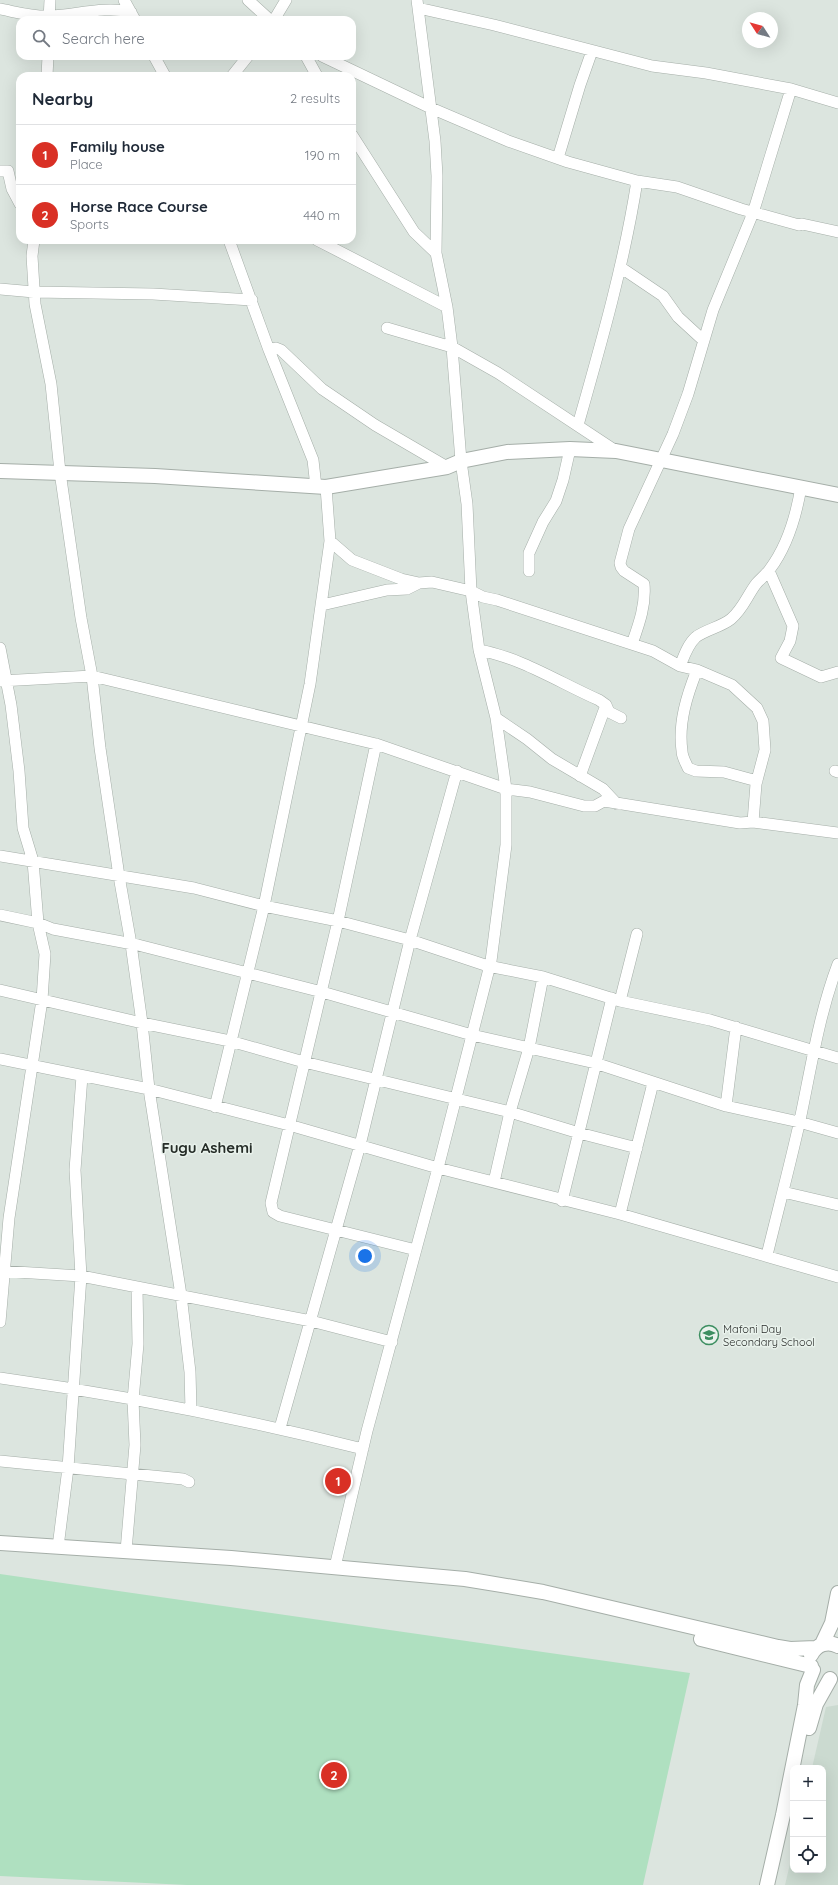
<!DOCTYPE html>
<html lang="en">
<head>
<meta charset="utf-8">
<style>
	body { margin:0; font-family:Quicksand,sans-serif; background:#f6f6f7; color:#1f2937 }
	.controls { position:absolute; right:12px; bottom:12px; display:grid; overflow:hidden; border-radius:8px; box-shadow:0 4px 16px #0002 }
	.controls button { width:36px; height:36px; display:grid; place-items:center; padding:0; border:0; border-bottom:1px solid #e0e1e3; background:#fff; color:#1f2937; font:20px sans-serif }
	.compass { position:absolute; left:742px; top:12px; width:36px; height:36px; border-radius:50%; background:#fff; box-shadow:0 4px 16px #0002; rotate:306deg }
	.you { position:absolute; left:365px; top:1256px; width:14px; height:14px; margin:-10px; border:3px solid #fff; border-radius:50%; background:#1a73e8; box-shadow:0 0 0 6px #1a73e833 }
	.badge { display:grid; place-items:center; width:26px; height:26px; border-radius:50%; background:#d93025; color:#fff; font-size:13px; font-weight:700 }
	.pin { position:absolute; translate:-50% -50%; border:2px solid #fff; box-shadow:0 1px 4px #0006 }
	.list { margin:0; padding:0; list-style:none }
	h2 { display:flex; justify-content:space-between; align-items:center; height:52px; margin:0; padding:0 16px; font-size:17px }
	h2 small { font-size:13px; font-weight:400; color:#747a83 }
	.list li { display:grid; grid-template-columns:26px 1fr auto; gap:12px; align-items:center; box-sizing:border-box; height:60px; padding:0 16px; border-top:1px solid #e0e1e3 }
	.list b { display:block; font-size:15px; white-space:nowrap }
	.list p { margin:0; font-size:13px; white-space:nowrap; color:#747a83 }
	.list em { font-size:13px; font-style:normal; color:#747a83 }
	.icon { flex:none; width:22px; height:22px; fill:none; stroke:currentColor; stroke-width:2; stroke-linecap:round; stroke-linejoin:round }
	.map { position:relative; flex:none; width:838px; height:1885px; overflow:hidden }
	.search { position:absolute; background:#fff; box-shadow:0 4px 16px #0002; left:16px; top:16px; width:340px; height:44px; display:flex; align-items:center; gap:10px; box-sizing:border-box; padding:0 14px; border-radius:12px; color:#747a83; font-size:15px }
	.panel { position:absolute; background:#fff; box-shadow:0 4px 16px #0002; left:16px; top:72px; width:340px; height:172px; border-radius:12px }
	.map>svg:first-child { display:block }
	.built { fill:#cbdad0 }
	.green { fill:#afe0c0 }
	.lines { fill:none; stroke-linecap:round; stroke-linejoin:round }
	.minor-casing { stroke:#a5aea8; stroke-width:12 }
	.major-casing { stroke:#a5aea8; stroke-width:16 }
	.minor { stroke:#fff; stroke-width:11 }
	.major { stroke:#fff; stroke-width:14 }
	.labels { text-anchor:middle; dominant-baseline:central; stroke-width:3; stroke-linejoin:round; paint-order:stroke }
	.poi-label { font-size:11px; fill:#2b2e2c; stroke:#e9f2ec; text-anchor:start }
	.district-label { font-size:15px; font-weight:bold; fill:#262d28; stroke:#e9f2ec }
</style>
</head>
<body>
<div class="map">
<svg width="838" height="1885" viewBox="0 0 838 1885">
	<rect width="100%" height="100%" fill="#dce5df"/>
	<!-- built -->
	<path class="built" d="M838 1705V1885H785L793 1851V1870H823V1768H812L826 1707Z"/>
	<!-- green -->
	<path class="green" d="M0 1574 690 1673 643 1885H187L0 1876Z"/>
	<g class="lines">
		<defs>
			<path id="minor" d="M124 0 135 20
				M248 0 270 20
				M418 8 494 25 652 66 706 73 791 89 838 103
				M0 9C16 12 33 17 50 16 76 15 104 6 131 12
				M49 20 50 0
				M274 20 286 0
				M154 56 165 76
				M306 56 317 76
				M322 56 431 108 508 141 568 162 637 181 677 187 741 209 799 225 802 224 838 232
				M47 76 48 56
				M232 76 248 56
				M352 135 414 232 436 253
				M558 158 580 85 592 51
				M0 171H8L12 189 20 204
				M34 240 32 256 35 304 51 384 60 472 81 618 92 676 100 748 119 876 131 944 142 1023 149 1089 181 1295 190 1372 191 1410
				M229 240 269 350 313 460 316 487
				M317 240 447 307
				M620 267 663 296 678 317 703 340
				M0 289 34 292 153 294 252 300
				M387 328 452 347 498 373 616 451
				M269 350 276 348 281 350 322 389 375 425 447 467
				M578 425C601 344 624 264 637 181
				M330 541 352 560 401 579 419 583 432 582 471 591 483 597 497 600 653 651 680 666 697 670 732 685 757 708 763 721 765 750 756 784 753 822
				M529 571V553L543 522 556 501 563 480 570 449
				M769 571 793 626 790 641 781 658 821 677 838 672
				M322 605 387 590 407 589 419 583
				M632 644C639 624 646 605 644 584L624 571 621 567 620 563 629 529 673 434 688 394 713 310 753 213 791 89
				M0 648 11 705 19 771 23 828 33 861 38 923 45 954 42 1000 9 1218 0 1322
				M479 650C522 658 560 683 599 700L606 705 609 712 621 718
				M680 666C684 656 688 644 696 637 705 630 721 627 731 619 743 609 747 596 756 584 760 579 766 575 770 569 788 545 796 517 801 487
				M697 670C687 695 678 723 682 751 682 757 686 763 688 768L696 771 724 772 757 781
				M0 681 92 676 376 744 506 789 530 792 584 806H595L604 801 740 823 753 822 838 833
				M496 718 527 739 552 759 603 789 617 804
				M376 744 338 921 271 1203 273 1212 280 1216 416 1250
				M835 771 838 772
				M580 776 606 705
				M0 856 194 888 264 906 338 921 410 940 488 966 543 977 620 1001 710 1020 838 1058
				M0 915 38 923 53 929 138 945 322 992 472 1035 595 1063 726 1106 799 1122 838 1133
				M0 990 142 1023 230 1041 304 1062 510 1112 579 1133 637 1148
				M620 1001 637 934
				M0 1059 149 1089 289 1125 438 1168 620 1214 838 1277
				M726 1106 736 1027
				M215 1107 264 906 310 684 330 541 326 487
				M494 1182 510 1112 529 1048 543 977
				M783 1192 838 1205
				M562 1201 612 998
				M620 1214 653 1083
				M767 1255C778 1210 790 1165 800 1120 811 1068 819 1014 838 964
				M0 1271 81 1276 311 1321 392 1342
				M0 1378C122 1395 244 1419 363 1449
				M280 1428 360 1145 410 940 457 771
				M0 1461 183 1479 189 1482
				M58 1547 68 1468 81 1276 75 1170 82 1076
				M126 1551 135 1445 133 1400 138 1344 137 1288
				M335 1567 367 1431 438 1168 491 961 506 845V789L496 718 479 650 471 591 467 504 461 461 452 347 447 307 436 253 437 176 435 141 417 0"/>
			<path id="major" d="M0 471 155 476 326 487 447 467 461 461 507 452 570 449 616 451 838 495
				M0 1543 231 1558 465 1579 543 1592 778 1647 790 1649 816 1648
				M701 1639 811 1666
				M822 1644 832 1623 838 1593
				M811 1655C816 1645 827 1640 838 1646
				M809 1728 816 1704 830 1679
				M767 1885 783 1815 805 1705 807 1685 813 1670"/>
		</defs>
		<!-- minor casing -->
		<use href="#minor" class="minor-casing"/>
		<!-- major casing -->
		<use href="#major" class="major-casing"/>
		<!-- minor -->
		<use href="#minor" class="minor"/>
		<!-- major -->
		<use href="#major" class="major"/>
	</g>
	<!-- icons -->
	<defs>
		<symbol id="school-ring" viewBox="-11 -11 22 22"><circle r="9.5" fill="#e9f2ec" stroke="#3c8e60" stroke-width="1.5"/><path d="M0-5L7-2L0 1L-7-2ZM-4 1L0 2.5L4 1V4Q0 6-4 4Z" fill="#3c8e60"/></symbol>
	</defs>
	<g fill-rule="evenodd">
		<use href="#school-ring" x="698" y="1324" width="22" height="22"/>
	</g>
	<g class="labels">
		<!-- poi labels -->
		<g class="poi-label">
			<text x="723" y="1329">Mafoni Day<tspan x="723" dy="13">Secondary School</tspan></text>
		</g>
		<!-- district labels -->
		<g class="district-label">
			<text x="207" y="1147">Fugu Ashemi</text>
		</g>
	</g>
</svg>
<div class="controls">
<button>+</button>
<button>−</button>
<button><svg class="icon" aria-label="locate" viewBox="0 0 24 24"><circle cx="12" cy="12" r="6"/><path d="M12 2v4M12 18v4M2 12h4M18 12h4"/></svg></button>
</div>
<svg class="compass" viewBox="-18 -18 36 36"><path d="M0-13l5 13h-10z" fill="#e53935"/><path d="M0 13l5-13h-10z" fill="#747a83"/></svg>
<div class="you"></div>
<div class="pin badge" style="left:338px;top:1481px">1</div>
<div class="pin badge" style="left:334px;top:1775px">2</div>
<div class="search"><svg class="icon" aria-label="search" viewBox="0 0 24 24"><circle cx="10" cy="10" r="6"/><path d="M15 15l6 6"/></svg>Search here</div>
<section class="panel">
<h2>Nearby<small>2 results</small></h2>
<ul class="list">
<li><span class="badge">1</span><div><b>Family house</b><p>Place</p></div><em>190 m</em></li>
<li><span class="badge">2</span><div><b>Horse Race Course</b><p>Sports</p></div><em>440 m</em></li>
</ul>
</section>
</div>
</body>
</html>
